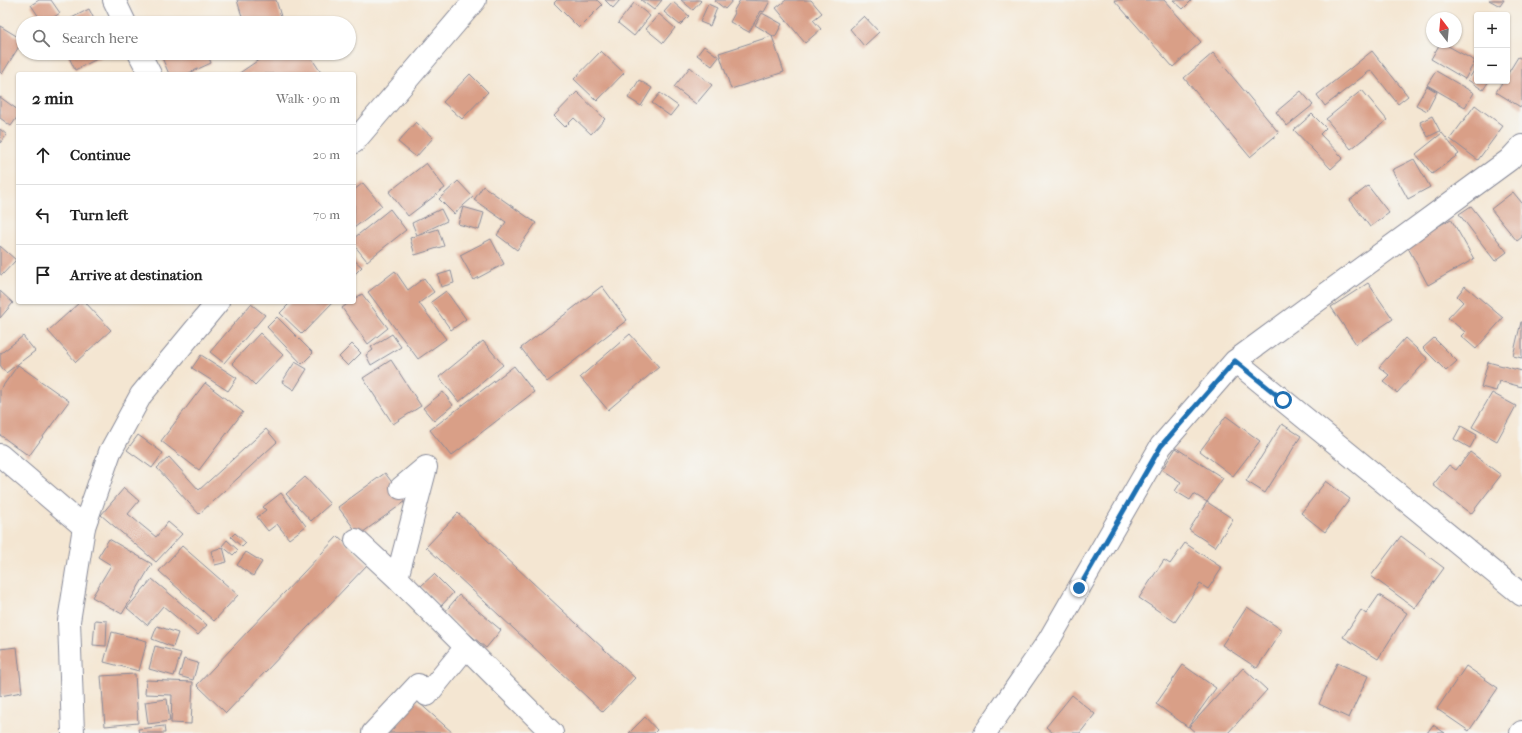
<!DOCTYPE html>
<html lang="en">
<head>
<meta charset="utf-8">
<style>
	body { margin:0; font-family:"IM FELL French Canon",serif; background:#f2f2f2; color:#222 }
	.controls { position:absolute; right:12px; top:12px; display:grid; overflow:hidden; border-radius:4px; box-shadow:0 1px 3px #0004 }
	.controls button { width:36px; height:36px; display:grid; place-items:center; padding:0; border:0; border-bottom:1px solid #e0e0e0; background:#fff; color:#222; font:20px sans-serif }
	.compass { position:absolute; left:1426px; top:12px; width:36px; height:36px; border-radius:50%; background:#fff; box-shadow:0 1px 3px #0004; rotate:344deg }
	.stop { position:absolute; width:12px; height:12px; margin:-9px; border:3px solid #1f6fb2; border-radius:50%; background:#fff }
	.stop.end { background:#1f6fb2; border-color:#fff; box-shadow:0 1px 4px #0008 }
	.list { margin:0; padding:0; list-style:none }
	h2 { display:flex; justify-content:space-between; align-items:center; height:52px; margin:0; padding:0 16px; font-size:17px }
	h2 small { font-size:13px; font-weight:400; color:#767676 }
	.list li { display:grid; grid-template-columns:26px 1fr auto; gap:12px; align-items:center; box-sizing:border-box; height:60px; padding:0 16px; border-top:1px solid #e0e0e0 }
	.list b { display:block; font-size:15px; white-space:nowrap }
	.list em { font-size:13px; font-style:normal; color:#767676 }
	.icon { flex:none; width:22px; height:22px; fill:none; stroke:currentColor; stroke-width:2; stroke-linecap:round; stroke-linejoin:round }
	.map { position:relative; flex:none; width:1522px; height:733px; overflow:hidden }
	.search { position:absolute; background:#fff; box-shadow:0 1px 3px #0004; left:16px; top:16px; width:340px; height:44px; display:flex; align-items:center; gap:10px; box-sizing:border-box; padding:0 14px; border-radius:22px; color:#767676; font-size:15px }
	.panel { position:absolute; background:#fff; box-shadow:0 1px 3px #0004; left:16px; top:72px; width:340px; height:232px; border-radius:4px }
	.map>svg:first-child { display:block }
	.building { fill:#d99f87 }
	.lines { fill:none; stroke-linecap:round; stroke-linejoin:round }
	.minor-casing { stroke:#888a98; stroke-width:24 }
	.primary-casing { stroke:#888a98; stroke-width:24 }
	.minor { stroke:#fff; stroke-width:22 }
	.primary { stroke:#fff; stroke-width:22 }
	.route { stroke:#1f6fb2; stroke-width:5 }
</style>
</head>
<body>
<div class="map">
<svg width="1522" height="733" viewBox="0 0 1522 733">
	<rect width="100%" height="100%" fill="#f6f6f2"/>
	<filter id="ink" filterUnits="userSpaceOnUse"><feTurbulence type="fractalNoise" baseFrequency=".025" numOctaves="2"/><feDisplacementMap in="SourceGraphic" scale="8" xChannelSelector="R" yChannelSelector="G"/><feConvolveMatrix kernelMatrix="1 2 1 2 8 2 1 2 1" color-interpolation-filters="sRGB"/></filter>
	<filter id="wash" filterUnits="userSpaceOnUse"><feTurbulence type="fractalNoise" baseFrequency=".012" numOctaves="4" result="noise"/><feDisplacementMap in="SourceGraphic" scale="16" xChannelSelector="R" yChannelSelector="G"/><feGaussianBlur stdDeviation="0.9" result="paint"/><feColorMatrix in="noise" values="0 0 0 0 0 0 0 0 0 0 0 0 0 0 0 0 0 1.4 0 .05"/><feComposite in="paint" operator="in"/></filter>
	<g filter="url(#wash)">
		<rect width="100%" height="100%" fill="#f4e6d2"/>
		<g id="blocks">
			<!-- building -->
			<path class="building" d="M39 0H51L60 13 45 23H43L31 5Z
				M237 0H276L283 23H244Z
				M557 0H597L602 5 579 28 554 3Z
				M605 0H620L613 8Z
				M641 0H662L654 10Z
				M681 0H700L701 1 693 10Z
				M716 0H733L725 9 715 1Z
				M740 0 770 1 764 12 761 11 749 32 730 22 735 13 733 12Z
				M786 0H811L822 13 813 20 821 29 805 43 776 8Z
				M1114 0H1164L1201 42 1173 67Z
				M1173 0H1192L1183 9Z
				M1489 0H1504L1500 6Z
				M673 2 689 16 680 25 664 12Z
				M634 3 650 16 634 36 618 23Z
				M708 4 717 8 710 26 700 22Z
				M89 9 96 23H62Z
				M762 13 782 24 775 37 755 25Z
				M659 14 675 28 663 43 646 29Z
				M864 16 879 32 864 46 850 29Z
				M0 26 23 40 2 74 0 72Z
				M772 36 784 72 731 89 719 53Z
				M1441 42 1475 61 1465 79 1431 59Z
				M704 46 719 57 712 66 697 55Z
				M601 51 624 73 597 101 574 79Z
				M1372 51 1408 96 1398 104 1371 70 1325 106 1317 95Z
				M67 53H109L75 70Z
				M160 53H207L211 63 187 74H169Z
				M269 53H308L322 74H238Z
				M1213 53 1279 133 1250 157 1184 78Z
				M1518 57 1522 59V108L1496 92 1503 81H1507V75Z
				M1477 66V81H1489L1483 90 1468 80Z
				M690 67 712 85 696 104 674 87Z
				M1436 71 1474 93 1465 107 1427 85Z
				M470 74 488 92 462 119 443 102Z
				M639 80 652 88 641 106 628 98Z
				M1427 86 1437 92 1427 111 1416 105Z
				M1362 90 1387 120 1351 149 1326 119Z
				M1301 91 1313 105 1287 126 1276 112Z
				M577 92 605 119 591 134 574 118 565 127 554 116Z
				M660 93 678 106 670 116 652 103Z
				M0 97 18 110V116L11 126 0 118Z
				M1475 105 1503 126 1478 160 1450 139Z
				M1312 114 1326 128 1320 134 1343 158 1331 169 1294 130Z
				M1432 116 1440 131 1428 137 1420 122Z
				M416 122 433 138 416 157 398 142Z
				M0 129 7 135 0 143Z
				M1442 133 1459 154 1432 174 1416 154Z
				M1414 159 1430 187 1408 199 1392 170Z
				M426 163 445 188 408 216 389 192Z
				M458 181 473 197 454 214 439 199Z
				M363 183 382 206 354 228V190Z
				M483 186 536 223 517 250 497 235 506 222 474 200Z
				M1368 186 1389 213 1370 227 1350 200Z
				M1513 192 1522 203V237L1517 241 1491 209Z
				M1471 206 1507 252 1495 261 1459 214Z
				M463 207 484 213 479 230 458 224Z
				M390 209 406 230 367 261 354 245V238Z
				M441 209 447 221 417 235 412 223Z
				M1451 219 1474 259 1428 285 1406 244Z
				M438 229 444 246 415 255 410 238Z
				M491 239 504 264 474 280 460 255Z
				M0 246 16 260 2 275 0 274Z
				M354 260 362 267 354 275Z
				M395 271 408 290 424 278 434 292 419 303 446 339 418 359 368 292Z
				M451 271 454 283 441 287 438 275Z
				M1368 283 1393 319 1356 344 1331 307Z
				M602 286 627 320 547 382 521 348Z
				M1465 286 1503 318 1476 349 1461 336 1465 332 1448 318 1463 302 1457 296Z
				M0 291 13 303 0 318Z
				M446 291 466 319 451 330 431 302Z
				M362 294 388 328 368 344 342 308 350 302H354V299Z
				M80 302H85L111 330 76 362 48 331Z
				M291 302H333L302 334 280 313Z
				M251 304 265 315 224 363 210 352Z
				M277 317 313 353 302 364 267 327Z
				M1521 322H1522V358L1513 356Z
				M260 333 283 355 255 385 232 363Z
				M392 334 401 347 371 365 366 355 373 350 371 347Z
				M630 334 659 367 608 410 580 377Z
				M23 336 35 351 6 373 0 365V354Z
				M1405 338 1428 359 1397 393 1383 381 1389 375 1379 367Z
				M1434 338 1457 361 1446 371 1423 348Z
				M483 341 503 365 459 402 439 377Z
				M352 344 361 353 348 366 339 357Z
				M201 355 237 378 228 391 192 368Z
				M391 360 421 406 393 424 363 378Z
				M295 362 307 369 294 390 282 382Z
				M1488 362 1522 371V387L1499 381 1496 391 1481 387Z
				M18 365 69 401 29 456 0 435V390Z
				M514 366 534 392 451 456 430 430Z
				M205 383 243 412 199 470 161 441Z
				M443 392 453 405 434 421 423 408Z
				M1492 393 1516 406 1497 441 1472 427Z
				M1226 416 1260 441 1233 476 1200 451Z
				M1282 424 1301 436 1265 493 1246 481Z
				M1461 426 1477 435 1470 448 1454 439Z
				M266 429 277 442 199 514 157 468 169 457 199 490Z
				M138 435 163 453 152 468 127 450Z
				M1176 448 1223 478 1207 502 1194 494 1190 500 1175 491 1181 482 1162 470Z
				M1470 452 1501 475 1471 514 1433 485 1449 465 1456 470Z
				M385 473 406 501 359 535 338 507Z
				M305 477 330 504 311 521 286 494Z
				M1326 481 1350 499 1325 532 1301 513Z
				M124 488 139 501 128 514 156 537 168 522 182 534 156 562 101 515Z
				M281 493 306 526 289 539 277 524 268 531 257 517 266 510 263 507Z
				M1207 502 1233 519 1215 547 1189 530Z
				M458 513 635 678 603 712 426 547Z
				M235 533 246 543 242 547 231 537Z
				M338 536 368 564 226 713 197 685Z
				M1401 536 1444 568 1415 608 1371 576Z
				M109 539 152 564 122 614 92 597 111 565 98 557Z
				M227 540 238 550 233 555 222 546Z
				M1185 543 1222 568 1208 589 1200 584 1175 622 1139 598 1164 560 1170 564Z
				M182 546 238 595 214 621 159 571Z
				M223 547 227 562 215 565 211 551Z
				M246 552 262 562 253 576 237 565Z
				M434 574 453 593 441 606 421 586Z
				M152 579 207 625 198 635 163 606 147 625 127 608Z
				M459 595 501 630 486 648 444 613Z
				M1379 595 1407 613 1378 659 1343 637 1361 610 1366 614Z
				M1247 607 1282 630 1257 668 1222 645Z
				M95 620 107 621 106 646 93 645Z
				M157 626 178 633 173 647 152 639Z
				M112 632 147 641 139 671 104 662Z
				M155 646 181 653 174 676 149 669Z
				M17 647 22 692 0 696V649Z
				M184 659 198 663 193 680 179 676Z
				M1337 663 1368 676 1349 718 1319 704Z
				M1183 665 1216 688 1188 727 1156 704Z
				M1466 666 1498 688 1469 731 1437 709Z
				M1243 668 1267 690 1228 733H1196L1189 727Z
				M135 674 138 723 105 726 101 676Z
				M146 680 193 682 191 724 171 723 172 695 145 694Z
				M1072 695 1095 714 1080 733H1053L1046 727Z
				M167 699 170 721 148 724 145 702Z
				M417 701 453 733H389Z
				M645 717 657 730 654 733H629Z
				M1433 725 1445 733H1427Z
				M164 726 165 733H139L138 729Z"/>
		</g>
	</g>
	<g filter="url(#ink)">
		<use href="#blocks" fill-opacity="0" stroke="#888a98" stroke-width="1"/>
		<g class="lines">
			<defs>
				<path id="minor" d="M114 0 125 23
					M139 53 150 74
					M1235 361 1522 595
					M0 455 84 527
					M356 540 397 578 426 467 401 488
					M397 578 552 733
					M373 733 418 685 427 695 466 647
					M985 733 1049 640 1161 446 1235 361 1509 160 1522 146
					M1521 733 1522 732"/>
				<path id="primary" d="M354 142 475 0
					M73 733 69 621 84 527 110 452 141 395 218 302"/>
			</defs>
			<!-- minor casing -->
			<use href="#minor" class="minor-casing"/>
			<!-- primary casing -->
			<use href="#primary" class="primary-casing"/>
			<!-- minor -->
			<use href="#minor" class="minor"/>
			<!-- primary -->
			<use href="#primary" class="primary"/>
		</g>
	</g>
	<g class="lines" filter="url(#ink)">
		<!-- route -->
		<path class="route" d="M1079 588 1161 446 1235 361 1283 400"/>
	</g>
</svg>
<div class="controls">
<button>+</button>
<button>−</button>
</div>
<svg class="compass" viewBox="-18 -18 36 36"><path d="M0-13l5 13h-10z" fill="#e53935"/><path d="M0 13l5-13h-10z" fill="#767676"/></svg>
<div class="stop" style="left:1283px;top:400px"></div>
<div class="stop end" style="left:1079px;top:588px"></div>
<div class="search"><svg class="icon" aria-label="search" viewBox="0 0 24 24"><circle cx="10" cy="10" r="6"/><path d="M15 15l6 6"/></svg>Search here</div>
<section class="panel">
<h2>2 min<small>Walk · 90 m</small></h2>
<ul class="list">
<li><svg class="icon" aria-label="ahead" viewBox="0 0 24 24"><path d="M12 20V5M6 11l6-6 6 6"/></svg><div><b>Continue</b></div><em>20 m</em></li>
<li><svg class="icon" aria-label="left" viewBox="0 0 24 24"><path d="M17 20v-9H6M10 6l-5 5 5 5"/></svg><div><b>Turn left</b></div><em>70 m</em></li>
<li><svg class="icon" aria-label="arrive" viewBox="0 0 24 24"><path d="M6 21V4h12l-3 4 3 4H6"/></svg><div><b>Arrive at destination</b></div></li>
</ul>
</section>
</div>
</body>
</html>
